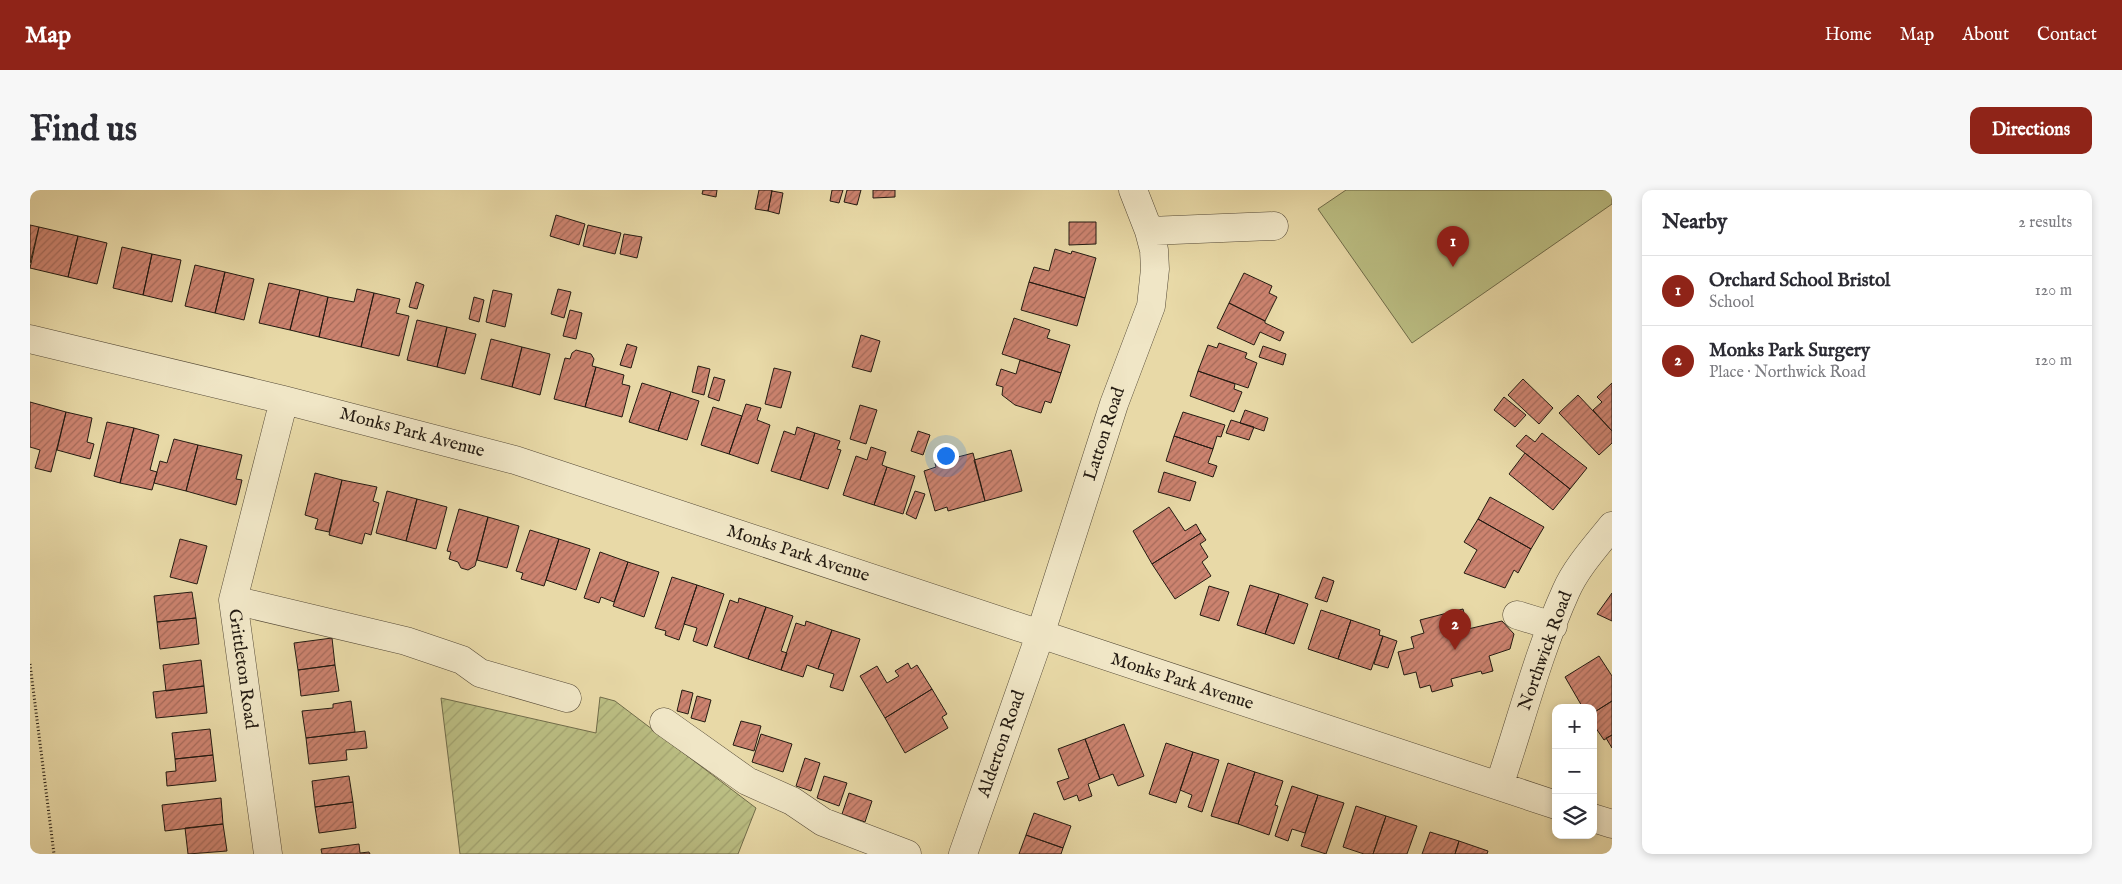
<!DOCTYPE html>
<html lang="en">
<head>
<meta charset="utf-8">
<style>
	body { margin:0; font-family:"IM FELL English",serif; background:#f7f7f7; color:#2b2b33 }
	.controls { position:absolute; right:15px; bottom:15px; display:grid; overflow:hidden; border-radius:10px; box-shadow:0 2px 8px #0003 }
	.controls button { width:45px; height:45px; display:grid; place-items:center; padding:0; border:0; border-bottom:1px solid #e1e1e2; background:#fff; color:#2b2b33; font:25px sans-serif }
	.you { position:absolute; left:915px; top:265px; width:18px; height:18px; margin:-12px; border:4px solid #fff; border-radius:50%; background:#1a73e8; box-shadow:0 0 0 8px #1a73e833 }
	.badge { display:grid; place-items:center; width:32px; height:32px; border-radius:50%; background:#8f2418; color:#fff; font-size:16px; font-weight:700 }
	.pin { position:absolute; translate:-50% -41px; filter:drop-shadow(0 1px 2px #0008) }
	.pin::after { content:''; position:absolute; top:26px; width:18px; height:15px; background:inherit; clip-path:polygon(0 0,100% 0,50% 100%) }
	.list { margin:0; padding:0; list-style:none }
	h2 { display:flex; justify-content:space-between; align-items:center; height:65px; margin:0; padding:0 20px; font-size:21px }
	h2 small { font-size:16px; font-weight:400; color:#7c7c81 }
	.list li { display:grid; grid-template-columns:32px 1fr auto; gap:15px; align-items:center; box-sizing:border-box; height:70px; padding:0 20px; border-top:1px solid #e1e1e2 }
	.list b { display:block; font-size:19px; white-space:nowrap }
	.list p { margin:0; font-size:16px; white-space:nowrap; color:#7c7c81 }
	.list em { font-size:16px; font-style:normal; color:#7c7c81 }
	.icon { flex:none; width:28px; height:28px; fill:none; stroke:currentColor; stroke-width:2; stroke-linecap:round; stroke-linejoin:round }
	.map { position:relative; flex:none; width:1582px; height:664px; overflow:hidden; border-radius:10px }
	header { display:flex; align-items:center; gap:30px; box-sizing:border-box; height:70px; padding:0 25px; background:#8f2418; color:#fff }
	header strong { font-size:24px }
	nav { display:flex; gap:28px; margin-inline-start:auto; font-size:18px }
	.intro { display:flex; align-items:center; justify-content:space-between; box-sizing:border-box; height:120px; padding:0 30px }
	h1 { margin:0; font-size:35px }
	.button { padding:12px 22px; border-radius:10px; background:#8f2418; color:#fff; font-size:18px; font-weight:700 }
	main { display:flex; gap:30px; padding:0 30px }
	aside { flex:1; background:#fff; border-radius:10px; box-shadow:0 2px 8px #0003 }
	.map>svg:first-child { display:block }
	.grass { fill:#bbbe83; stroke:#706c4a }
	.garden { fill:url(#garden-furrows); stroke:#706c4a }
	.building { fill:url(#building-hatch); stroke:#241b12 }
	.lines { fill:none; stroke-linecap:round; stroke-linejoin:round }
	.minor-casing { stroke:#554a37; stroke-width:29 }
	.path { stroke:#241b12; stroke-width:3; stroke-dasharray:1 2.5; stroke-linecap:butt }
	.minor { stroke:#f0e6c6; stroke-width:28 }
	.labels { text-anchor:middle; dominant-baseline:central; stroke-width:5; stroke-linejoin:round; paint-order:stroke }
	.street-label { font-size:18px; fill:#241b12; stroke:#f0e6c6 }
</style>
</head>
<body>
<header>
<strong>Map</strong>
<nav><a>Home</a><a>Map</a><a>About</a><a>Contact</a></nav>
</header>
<div class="intro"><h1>Find us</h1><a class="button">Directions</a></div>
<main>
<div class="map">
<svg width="1582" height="664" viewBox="0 0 1582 664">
	<defs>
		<pattern id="garden-furrows" width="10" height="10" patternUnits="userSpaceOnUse" patternTransform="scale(1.25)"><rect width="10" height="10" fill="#bbbe83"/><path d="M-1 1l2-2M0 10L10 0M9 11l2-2" fill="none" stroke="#a1a370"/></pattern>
		<pattern id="building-hatch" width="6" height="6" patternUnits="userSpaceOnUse" patternTransform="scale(1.25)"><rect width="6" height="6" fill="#cc836f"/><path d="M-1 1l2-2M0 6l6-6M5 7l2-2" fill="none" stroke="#a56a5a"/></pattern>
	</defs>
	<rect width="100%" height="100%" fill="#e8d9a7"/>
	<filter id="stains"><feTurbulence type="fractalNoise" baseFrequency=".004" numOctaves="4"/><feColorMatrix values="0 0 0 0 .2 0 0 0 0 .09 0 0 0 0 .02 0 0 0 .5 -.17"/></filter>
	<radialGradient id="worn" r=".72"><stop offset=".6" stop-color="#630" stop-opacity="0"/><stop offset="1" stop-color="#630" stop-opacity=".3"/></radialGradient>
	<!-- grass -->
	<path class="grass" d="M1316 0H1582V14L1382 153 1288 19Z"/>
	<!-- garden -->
	<path class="garden" d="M570 507 585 511 726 618 708 664H430L411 508 566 543Z"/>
	<!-- building -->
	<path class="building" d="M673 0H687L686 7 672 4Z
		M729 0H742L738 21 725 19Z
		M802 0H813L809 13 800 11Z
		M817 0H831L827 15 814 12Z
		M843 0H865V7L843 8Z
		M742 1 753 3 749 24 738 21Z
		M526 25 555 34 549 55 520 46Z
		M1039 32H1066V54L1039 55Z
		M0 35 9 37 0 73Z
		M558 35 591 43 585 64 553 56Z
		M9 37 48 46 38 87 0 78Z
		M594 44 612 47 607 68 590 64Z
		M48 46 77 53 67 94 38 87Z
		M92 57 122 64 113 105 83 98Z
		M1025 59 1041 64 1042 61 1066 68 1055 108 999 92 1004 77 1019 81Z
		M122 64 151 70 142 112 113 105Z
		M165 75 195 82 185 123 155 116Z
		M195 82 224 89 214 130 185 123Z
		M1214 83 1242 96 1239 103 1247 107 1235 131 1199 113Z
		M386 92 394 95 387 119 379 117Z
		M999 92 1055 108 1047 136 991 120Z
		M239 93 270 100 260 140 229 133Z
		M327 99 344 103 331 157 289 147 298 107 324 112Z
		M528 99 541 102 534 128 521 124Z
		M270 100 298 107 289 147 260 140Z
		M463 100 482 104 475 137 456 132Z
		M344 103 370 109 366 123 379 126 369 166 331 157Z
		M444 107 454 110 449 132 439 129Z
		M1199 113 1235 131V133L1254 142 1250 151 1230 142 1224 155 1187 138Z
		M540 120 552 123 546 149 533 146Z
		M984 128 1020 140 1017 148 1040 155 1031 183 972 164Z
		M387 130 417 137 407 177 377 170Z
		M417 137 446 144 435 184 407 177Z
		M831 145 850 151 841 182 822 177Z
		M461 149 492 157 482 197 451 189Z
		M1189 153 1217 163 1215 168 1227 173 1218 198 1168 181 1178 155 1187 158Z
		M597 154 607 157 601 178 590 175Z
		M1233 156 1256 164 1253 175 1229 167Z
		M492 157 520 164 510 205 482 197Z
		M546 160 561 164 564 169 562 176 566 177 555 217 524 209 535 168 540 169 542 163Z
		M990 170 1031 183 1021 213 1015 211 1011 223 985 215 972 205 973 197 966 195 971 179 986 184Z
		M668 176 680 179 674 205 662 202Z
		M566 177 594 185 592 194 600 196 592 227 555 217Z
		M744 178 761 182 751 218 735 214Z
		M1168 181 1205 194 1204 199 1212 202 1204 222 1160 206Z
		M684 187 695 190 689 211 678 207Z
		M1493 189 1523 218 1509 234 1478 205Z
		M612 193 641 202 628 241 599 232Z
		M1582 193V241L1563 220 1572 212 1567 207Z
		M641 202 669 211 657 250 628 241Z
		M1548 205 1582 241V253L1569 265 1529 223Z
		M1474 207 1496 225 1485 237 1464 220Z
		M0 212 36 222 21 282 5 278 10 260 0 257Z
		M716 214 731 218 727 230 740 235 728 274 699 264Z
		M830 215 847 220 836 254 820 249Z
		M683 217 712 226 699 264 671 255Z
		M1215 220 1238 228 1234 241 1210 233Z
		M36 222 62 228 57 252 64 254 60 269 27 260Z
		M1153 222 1195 235 1191 247 1187 246 1183 259 1144 246Z
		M1201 230 1224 237 1219 250 1196 243Z
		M77 232 104 238 90 293 64 286Z
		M767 237 785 243 770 290 741 281 754 241 765 245Z
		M104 238 129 245 120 280 127 282 122 300 90 293Z
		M888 241 900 245 893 265 881 261Z
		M785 243 810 251 807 259 811 260 798 299 770 290Z
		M1512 243 1557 278 1540 299 1486 256 1496 245 1505 252Z
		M1144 246 1183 259 1178 273 1187 276 1183 287 1136 271Z
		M144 249 168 255 156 301 124 293 130 271 137 273Z
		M168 255 212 265 206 289 212 290 206 315 156 301Z
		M841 257 856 262 852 275 857 277 844 315 813 305 826 266 837 270Z
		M981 260 992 301 955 311 944 270Z
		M943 263 955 311 918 321 917 317 905 321 894 281 906 277 905 273Z
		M1495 263 1540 299 1523 320 1479 284Z
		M857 277 885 286 873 324 844 315Z
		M1134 282 1166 292 1160 311 1128 302Z
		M285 283 312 290 299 342 285 339 288 329 275 325Z
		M312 290 347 297 343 311 349 313 341 345 335 343 332 354 299 345Z
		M357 301 387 309 376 351 346 343Z
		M885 301 895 304 886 329 876 324Z
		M1460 307 1514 337 1501 359 1448 329Z
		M387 309 417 317 406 359 376 351Z
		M1139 317 1155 341 1166 334 1171 343 1122 374 1103 341Z
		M429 319 458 327 445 376 438 380 431 378 428 372 419 369 421 362 417 361Z
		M458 327 489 336 477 378 447 370Z
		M1448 329 1501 359 1488 383 1484 380 1475 398 1434 383 1447 360 1434 352Z
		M500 340 529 349 514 396 491 389 493 383 486 381Z
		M1171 343 1176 350 1170 354 1178 367 1172 372 1181 386 1145 409 1122 374Z
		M150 349 177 356 167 394 140 387Z
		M529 349 560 359 546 400 516 390Z
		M570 362 598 372 584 412 571 407 569 413 554 408Z
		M598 372 629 382 614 427 583 416Z
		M642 387 667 395 649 450 635 445 636 441 625 438Z
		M1293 387 1304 391 1297 412 1285 408Z
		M667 395 694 404 677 456 663 451 667 438 654 434Z
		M1220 395 1249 404 1235 444 1207 435Z
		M1179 396 1199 402 1189 431 1170 425Z
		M162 402 166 428 127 432 124 406Z
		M1582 403V431L1567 424Z
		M1249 404 1278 414 1264 454 1235 444Z
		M709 408 736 417 718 469 684 457 700 410 708 413Z
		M736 417 763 426 751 461 757 463 751 480 718 469Z
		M1433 419 1438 439 1472 431 1484 444 1480 459 1459 466 1463 481 1452 484 1451 481 1421 489 1423 496 1402 502 1400 495 1390 498 1386 482 1374 485 1368 462 1384 458 1381 447 1394 443 1390 430Z
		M1291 420 1321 430 1308 469 1278 459Z
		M166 428 169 454 130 459 127 432Z
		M1321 430 1350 440 1349 445 1353 446 1341 480 1308 469Z
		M776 431 802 440 788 479 777 475 773 487 751 480 766 433 775 436Z
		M802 440 830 449 813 501 800 497 804 484 788 479Z
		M1353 446 1367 451 1358 478 1344 474Z
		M302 448 305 475 268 480 264 453Z
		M1569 466 1582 486V511L1563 523V518H1553L1535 487Z
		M171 470 174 496 136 501 133 475Z
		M878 473 881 479 887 475 902 499 855 528 830 486 847 476 857 493 869 486 865 481Z
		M305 475 309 501 271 506 268 480Z
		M174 496 177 523 126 528 123 502Z
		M902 499 917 524 912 527 918 538 875 563 855 528Z
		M652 500 663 503 658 524 647 521Z
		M667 506 681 510 675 532 661 528Z
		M321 511 325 542 276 548 272 521 303 518V514Z
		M1582 511V545L1574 550 1563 534V523Z
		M711 531 731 536 724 561 703 555Z
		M1094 534 1114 586 1088 596 1083 584 1070 589 1055 549Z
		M180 539 183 565 145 569 142 543Z
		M335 541 337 558 316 560 317 570 279 574 276 548Z
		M731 544 762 554 753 582 722 572Z
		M1582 545V558L1576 548Z
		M1055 549 1070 589 1058 594 1062 606 1049 611 1047 605 1034 610 1027 592 1039 588 1028 559Z
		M1136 553 1163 562 1146 613 1119 604Z
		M1163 562 1189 570 1172 622 1158 617 1162 605 1150 600Z
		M183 565 186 591 137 596 136 582 146 581 145 569Z
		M775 568 790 573 781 601 766 596Z
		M1198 573 1225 582 1208 634 1181 626Z
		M1225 582 1253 591 1245 615 1248 616 1239 645 1208 634Z
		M319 586 323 612 285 617 282 591Z
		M794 586 817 593 809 616 787 608Z
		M1262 596 1288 605 1275 643 1262 639 1258 651 1245 646Z
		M819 603 842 611 835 632 812 624Z
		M1288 605 1314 613 1296 664 1271 656Z
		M191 608 193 634 135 641 132 615Z
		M323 612 326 638 289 643 285 617Z
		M1326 616 1356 626 1343 664H1334L1313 657Z
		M1004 623 1041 636 1033 658 996 645Z
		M1356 626 1387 636 1377 664H1343Z
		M193 634 197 661 158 664 155 638Z
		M1400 642 1429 651 1425 664H1392Z
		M996 645 1033 658 1031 664H989Z
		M1429 651 1458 661 1457 664H1425Z
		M329 654 330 663 339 662 340 664H292L291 659Z"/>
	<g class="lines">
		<defs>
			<path id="minor" d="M1119 41 1244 36
				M0 149 254 210 485 270 1526 615
				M203 410 376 451 432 470 450 483 537 508
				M1487 425 1523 436
				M634 532 717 591 762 611 793 632 877 664
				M1469 596C1491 531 1508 463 1536 401 1546 378 1566 356 1582 336
				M1563 628 1582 634
				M238 664 203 410 254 210
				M933 664 1010 445 1084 214 1121 116 1125 79 1124 60 1119 41 1103 0"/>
		</defs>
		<!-- minor casing -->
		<use href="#minor" class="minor-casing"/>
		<!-- path -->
		<path class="path" d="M0 474 24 664"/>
		<!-- minor -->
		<use href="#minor" class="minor"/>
	</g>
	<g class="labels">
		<!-- street labels -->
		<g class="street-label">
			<text transform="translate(382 243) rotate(15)">Monks Park Avenue</text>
			<text transform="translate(1075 244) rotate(-72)">Latton Road</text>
			<text transform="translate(768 364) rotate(18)">Monks Park Avenue</text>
			<text transform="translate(1516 461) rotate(-70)">Northwick Road</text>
			<text transform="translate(212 479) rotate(82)">Grittleton Road</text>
			<text transform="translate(1152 492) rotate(18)">Monks Park Avenue</text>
			<text transform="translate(972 554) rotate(-71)">Alderton Road</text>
		</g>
	</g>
	<rect width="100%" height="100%" filter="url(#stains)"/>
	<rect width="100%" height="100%" fill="url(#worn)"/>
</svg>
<div class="controls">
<button>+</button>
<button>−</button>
<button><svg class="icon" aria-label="layers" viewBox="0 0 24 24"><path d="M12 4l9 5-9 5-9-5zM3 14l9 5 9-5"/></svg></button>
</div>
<div class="you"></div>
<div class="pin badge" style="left:1423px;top:77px">1</div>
<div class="pin badge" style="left:1425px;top:460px">2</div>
</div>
<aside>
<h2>Nearby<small>2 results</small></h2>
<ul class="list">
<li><span class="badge">1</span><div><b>Orchard School Bristol</b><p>School</p></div><em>120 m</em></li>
<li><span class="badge">2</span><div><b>Monks Park Surgery</b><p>Place · Northwick Road</p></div><em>120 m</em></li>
</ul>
</aside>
</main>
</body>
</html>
